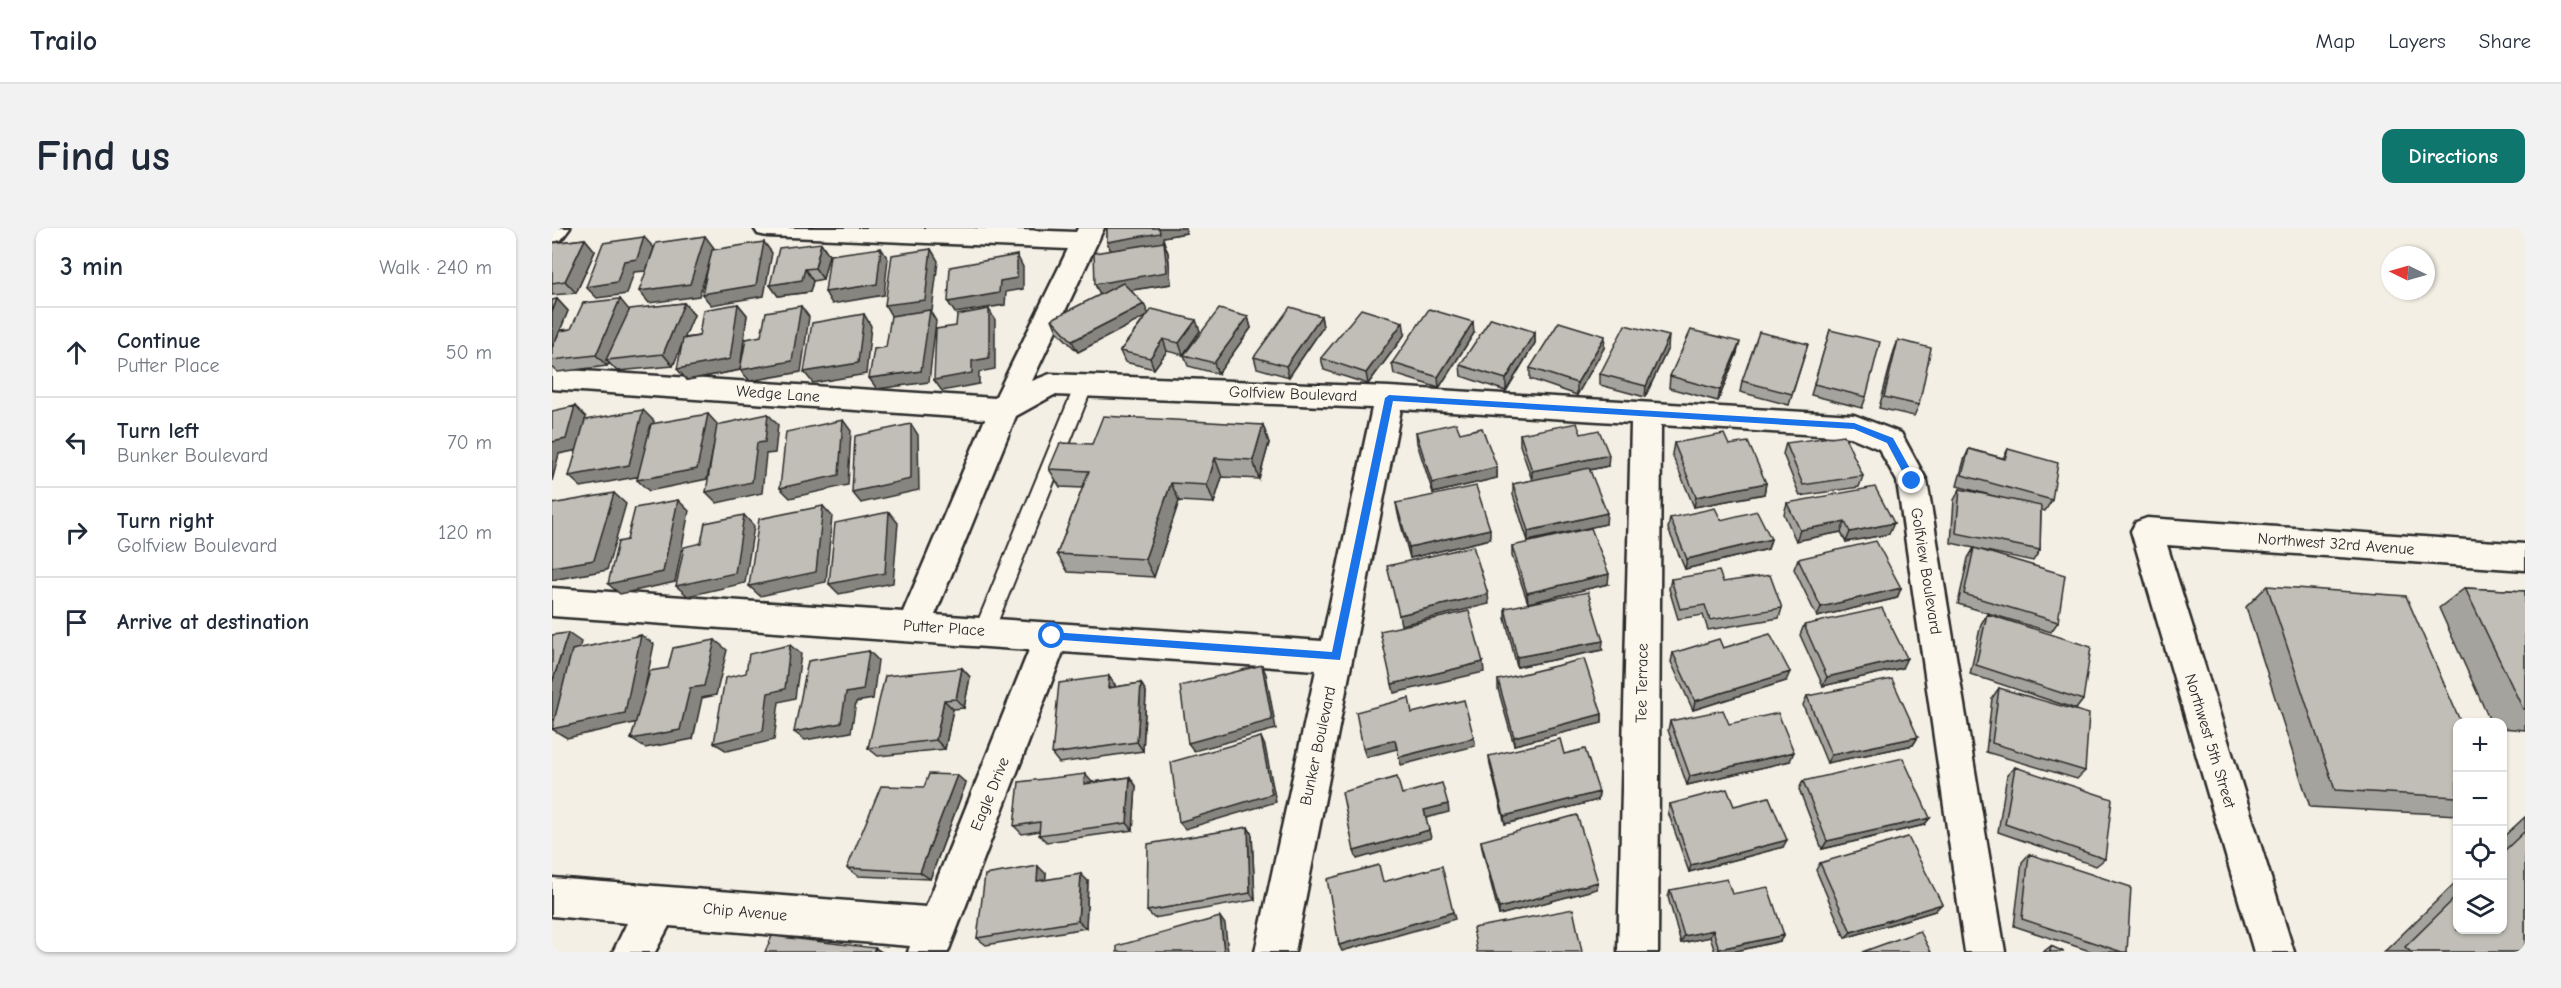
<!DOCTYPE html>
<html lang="en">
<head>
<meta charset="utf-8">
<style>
	body { margin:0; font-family:"Comic Neue",sans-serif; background:#f2f2f3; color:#1f2937 }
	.controls { position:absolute; right:18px; bottom:18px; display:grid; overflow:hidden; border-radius:12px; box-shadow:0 2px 4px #0004 }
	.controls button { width:54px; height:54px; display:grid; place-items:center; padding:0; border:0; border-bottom:2px solid #e0e1e3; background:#fff; color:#1f2937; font:30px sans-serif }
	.compass { position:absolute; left:1829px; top:18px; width:54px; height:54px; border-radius:50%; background:#fff; box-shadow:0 2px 4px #0004; rotate:275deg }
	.stop { position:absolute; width:18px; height:18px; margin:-14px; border:4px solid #1a73e8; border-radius:50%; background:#fff }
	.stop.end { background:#1a73e8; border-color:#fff; box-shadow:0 2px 6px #0008 }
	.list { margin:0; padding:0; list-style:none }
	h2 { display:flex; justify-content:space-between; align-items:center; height:78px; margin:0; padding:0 24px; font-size:26px }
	h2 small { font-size:20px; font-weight:400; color:#747a83 }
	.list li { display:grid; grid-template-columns:39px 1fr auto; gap:18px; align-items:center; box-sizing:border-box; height:90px; padding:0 24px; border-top:2px solid #e0e1e3 }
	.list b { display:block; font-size:22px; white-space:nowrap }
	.list p { margin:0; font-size:20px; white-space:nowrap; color:#747a83 }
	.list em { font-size:20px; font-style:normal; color:#747a83 }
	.icon { flex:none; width:33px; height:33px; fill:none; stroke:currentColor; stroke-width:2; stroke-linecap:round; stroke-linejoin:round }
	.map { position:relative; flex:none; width:1973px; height:724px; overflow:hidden; border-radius:12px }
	header { display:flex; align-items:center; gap:36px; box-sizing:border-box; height:84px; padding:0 30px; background:#fff; border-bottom:2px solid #e0e1e3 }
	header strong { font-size:28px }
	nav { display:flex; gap:33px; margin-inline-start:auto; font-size:21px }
	.intro { display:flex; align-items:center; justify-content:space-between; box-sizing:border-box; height:144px; padding:0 36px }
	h1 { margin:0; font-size:42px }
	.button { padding:15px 27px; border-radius:12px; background:#0f766e; color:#fff; font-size:21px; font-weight:700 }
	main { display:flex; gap:36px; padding:0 36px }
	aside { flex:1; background:#fff; border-radius:12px; box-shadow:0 2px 4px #0004 }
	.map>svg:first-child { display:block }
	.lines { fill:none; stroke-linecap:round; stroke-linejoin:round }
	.service-casing { stroke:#2b2b2b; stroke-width:4 }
	.minor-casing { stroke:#2b2b2b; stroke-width:5 }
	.service { fill:#fbf7ec; fill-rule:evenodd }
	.minor { fill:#fbf7ec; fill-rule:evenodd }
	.wall { fill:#a5a39d; stroke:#2b2b2b; stroke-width:1.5 }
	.shaded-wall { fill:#86857f; stroke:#2b2b2b; stroke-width:1.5 }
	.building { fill:#c0beb6; stroke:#2b2b2b; stroke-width:1.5 }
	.route { fill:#1a73e8 }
	.labels { text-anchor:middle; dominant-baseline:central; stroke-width:6; stroke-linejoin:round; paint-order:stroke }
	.street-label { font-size:16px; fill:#2b2b2b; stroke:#fbf7ec }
</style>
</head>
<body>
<header>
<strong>Trailo</strong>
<nav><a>Map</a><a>Layers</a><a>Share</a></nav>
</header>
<div class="intro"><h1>Find us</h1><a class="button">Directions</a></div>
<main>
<aside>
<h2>3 min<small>Walk · 240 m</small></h2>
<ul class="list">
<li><svg class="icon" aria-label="ahead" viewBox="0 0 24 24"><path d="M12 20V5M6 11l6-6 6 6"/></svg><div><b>Continue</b><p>Putter Place</p></div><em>50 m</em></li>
<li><svg class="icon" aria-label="left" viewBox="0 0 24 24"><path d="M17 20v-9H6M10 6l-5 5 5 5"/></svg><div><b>Turn left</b><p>Bunker Boulevard</p></div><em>70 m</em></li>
<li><svg class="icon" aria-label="right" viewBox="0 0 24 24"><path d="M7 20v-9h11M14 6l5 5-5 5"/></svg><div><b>Turn right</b><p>Golfview Boulevard</p></div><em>120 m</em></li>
<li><svg class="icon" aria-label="arrive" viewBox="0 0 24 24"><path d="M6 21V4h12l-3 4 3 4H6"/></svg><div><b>Arrive at destination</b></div></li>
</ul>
</aside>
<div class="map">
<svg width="1973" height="724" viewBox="0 0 1973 724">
	<rect width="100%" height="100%" fill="#f3efe4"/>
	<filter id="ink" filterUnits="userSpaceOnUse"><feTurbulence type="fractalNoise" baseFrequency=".0167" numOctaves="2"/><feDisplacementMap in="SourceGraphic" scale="12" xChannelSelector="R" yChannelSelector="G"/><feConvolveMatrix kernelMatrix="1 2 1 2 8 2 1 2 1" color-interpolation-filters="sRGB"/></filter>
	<g filter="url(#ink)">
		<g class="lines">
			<defs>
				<path id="service" d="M532 151 538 153 541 157 442 403 439 409 432 411 425 409 422 403 523 157 526 153Z"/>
				<path id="minor" d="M0 0H18L9 12 0 14Z
					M202 0H420L524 4 526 0H552L480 153 498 146 837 159 1302 187 1349 205 1375 253 1453 724H1413L1345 253 1327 221 1299 209 1109 197 1106 724H1066L1079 195 849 181 743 724H703L764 442 511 424 396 724H356L358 718 117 698 103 724H61L75 695 0 688V650L374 679 477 422 0 388V360L351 384 433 191 0 161V141L443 170 516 21 215 8 206 6ZM502 167 820 180 770 413 383 387 464 188Z
					M1595 290 1973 316V342L1615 317 1742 724H1702L1579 303 1584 294Z"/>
			</defs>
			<!-- service casing -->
			<use href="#service" class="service-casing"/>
			<!-- minor casing -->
			<use href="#minor" class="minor-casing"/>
			<!-- service -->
			<use href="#service" class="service"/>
			<!-- minor -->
			<use href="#minor" class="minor"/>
		</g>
		<!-- wall -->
		<path class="wall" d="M555 0H634V5L611 9 612 14 616 25 619 56 579 62 596 86 648 103 631 127 615 123 602 141 573 134 568 123 594 88 526 124 505 103 500 91 548 67 543 56 559 22 555 14Z
			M33 11 43 23 24 65 0 67V15Z
			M269 15 277 27 271 51 261 53 258 64 226 68 218 57Z
			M5 71 16 83 8 102 19 101 77 82 132 75 142 87 132 110 147 108 186 76 195 87 188 142 135 152 130 116 121 138 65 143 57 135 55 138 6 144 0 139V72Z
			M769 88 771 99 737 149 705 140 702 129Z
			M696 89 699 100 666 146 636 138 632 127Z
			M1278 102 1314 169 1310 180 1259 167Z
			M983 104V115L954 163 909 148 908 137Z
			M922 105 887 160 842 146 840 135Z
			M853 106 816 156 772 142 769 130Z
			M1346 112 1367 177 1362 188 1327 180 1342 123Z
			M1256 116 1237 177 1188 164 1190 153Z
			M1052 120 1025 167 978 151V140Z
			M1116 120 1093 169 1048 157V146Z
			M1185 125 1166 173 1117 160 1118 148Z
			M711 197 717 215 707 251 670 249 662 275 627 273 602 349 516 344 505 326 531 260 508 259 497 241 540 216Z
			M864 204 908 205 945 239V250L881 265 865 215Z
			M968 206H1029L1056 238 1038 242 1054 296 976 313 961 267V256L980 252 968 217Z
			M1122 215 1177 217 1214 255 1212 266 1142 279 1120 226Z
			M1234 215 1311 248 1307 259 1248 268 1231 226Z
			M1417 221 1451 230 1456 221 1500 272 1493 283 1489 282 1488 322 1481 333 1425 321 1506 394 1499 404 1406 376 1416 330 1422 320 1399 315 1402 272 1408 261 1445 269 1405 258 1412 232Z
			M844 275 938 311 858 330 846 286Z
			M1235 275 1337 306 1294 314 1289 304 1244 313 1232 286Z
			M1118 290 1169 292 1219 311 1216 321 1133 341 1116 301Z
			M960 318 1056 356 976 375 960 328Z
			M1246 331 1349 360 1345 370 1265 389 1242 341Z
			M1119 351 1171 354 1230 380 1227 390 1156 402 1151 387 1126 391 1117 361Z
			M1715 358 1905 495V587L1758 579 1694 379Z
			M1913 360 1973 363V502L1950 500V495H1939L1887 380Z
			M953 380 1050 422 965 439 953 390Z
			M1435 386 1531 472 1524 481 1418 446 1429 396Z
			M1252 397 1350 440 1271 458 1248 407Z
			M1171 420 1234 453 1141 482 1119 434 1121 425Z
			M410 440 418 449 412 480 401 481 393 521 326 528 316 520Z
			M946 452 1050 486V495L962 517 946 461Z
			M589 455 594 464 591 523 507 535 500 526 563 457V459Z
			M1447 460 1533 543 1525 551 1434 524 1440 470Z
			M1255 468 1366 509 1361 517 1275 535 1251 477Z
			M1118 493 1177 496 1238 533 1135 557 1116 502Z
			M1012 526 1047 564 1046 572 953 596 938 537 937 528Z
			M1463 539 1553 631 1544 638 1446 604 1455 547Z
			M578 549 584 558 581 602 495 614 487 607 488 603 470 606 462 598 540 554Z
			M1251 553 1378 590 1372 597 1270 621 1247 561Z
			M414 555 378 651 306 648 295 640 372 559Z
			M1118 576 1182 578 1231 619 1137 644 1116 584Z
			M1973 589V724H1832L1905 653V702H1950V610Z
			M696 599 700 607 703 672 602 690 595 683Z
			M929 613 1046 654 1045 661 947 687 930 620Z
			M1477 626 1575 724H1541L1462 698 1470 634Z
			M1268 635 1383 683 1293 710 1264 642Z
			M494 646 493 652 536 653 534 700 434 717 425 710Z
			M1118 662 1180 666 1228 713 1180 724H1163L1158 709 1129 715 1116 669Z
			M1499 718 1498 724H1491Z"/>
		<!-- shaded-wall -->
		<path class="shaded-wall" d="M607 0H634V5L611 9 612 17 560 25 555 14Z
			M153 8 162 20 147 68 97 75 87 63Z
			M92 9 102 20 94 43 82 44 75 66 45 70 34 59Z
			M33 11 43 23 24 65 13 53Z
			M212 14 220 25 212 68 159 77 150 66Z
			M612 14 616 25 619 56 548 67 543 56Z
			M269 15 277 27 271 51 263 40Z
			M329 20 336 31 332 67 280 76 273 64Z
			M379 21 386 33 380 83H378L384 93 377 154 325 161 317 150 369 143 340 89 333 77Z
			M465 27 471 39V61L454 64 453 77 403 85 396 74 448 53Z
			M253 41 261 53 258 64 226 68 218 57Z
			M5 71 16 83 0 123V84Z
			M68 71 78 83 54 132 57 135 55 138 44 127Z
			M132 75 142 87 121 138 111 126Z
			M186 76 195 87 188 142 135 152 125 141Z
			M592 76 597 87 526 124 520 113Z
			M249 78 257 89 249 144 198 153 188 142Z
			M437 81 443 92V141L427 144V156L390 163 382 152 420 133Z
			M312 86 319 98 314 146 261 155 252 144Z
			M769 88 771 99 737 149 734 138Z
			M696 89 699 100 666 146 662 135Z
			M644 92 648 103 631 127 627 115Z
			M851 94 853 106 816 156 814 145Z
			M921 94 922 105 887 160 886 149Z
			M983 104V115L954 163V151Z
			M1053 108 1052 120 1025 167V155Z
			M1117 108 1116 120 1093 169 1094 158Z
			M611 111 615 123 602 141 598 130Z
			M1188 114 1185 125 1166 173 1168 162Z
			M23 178 34 189 26 222 7 226 0 253V214Z
			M91 182 102 193 89 248 29 259 17 248Z
			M156 186 166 197 155 251 97 263 85 252Z
			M216 186 226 197 223 225 214 226 210 265 165 275 154 264 205 215Z
			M291 192 299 203 296 257 238 270 228 260Z
			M359 196 366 207 367 262 309 275 300 264Z
			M711 197 717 215 707 251 701 232Z
			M1057 227 1056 238 980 254V243Z
			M663 230 670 249 662 275 655 257Z
			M945 239V250L881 265 880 255Z
			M619 255 627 273 602 349 593 331Z
			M1214 255 1212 266 1142 279 1144 269Z
			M62 265 74 276 55 342 0 352V339Z
			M126 272 137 283 123 354 68 366 56 356Z
			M271 278 280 288 274 354 208 368 197 358Z
			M337 284 346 295 341 355 287 366 277 356Z
			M1055 285 1054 296 976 313V303Z
			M192 287 202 298 193 355 136 368 124 358Z
			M1293 294 1289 304 1244 313 1248 302Z
			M1342 295 1337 306 1294 314 1298 304Z
			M938 301V311L858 330 857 319Z
			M1219 311 1216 321 1133 341 1135 331Z
			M1057 346 1056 356 976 375 975 365Z
			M1349 360 1345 370 1265 389 1269 379Z
			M936 366 937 376 849 397 847 387Z
			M16 405 29 414 6 491 0 492V455Z
			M89 407 102 416 86 494 15 510 0 501Z
			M163 412 175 422 164 467 150 470 141 511 93 520 79 511 138 460Z
			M1051 413 1050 422 965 439V429Z
			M238 417 249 426 243 470 227 474 222 512 175 523 162 515 216 465Z
			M317 423 326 432 321 471 304 474 299 504 253 512 242 504 294 465Z
			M1355 430 1350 440 1271 458 1275 449Z
			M931 434 932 444 842 465 840 456Z
			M710 437 714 446 724 501 642 523 636 515Z
			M410 440 418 449 412 480 404 471Z
			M1238 444 1234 453 1141 482 1143 473Z
			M557 448 563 457V469L556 460Z
			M589 455 594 464 591 523 585 514Z
			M392 472 401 481 393 521 384 512Z
			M1050 486V495L962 517V509Z
			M709 509 713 518 724 574 633 601 627 594Z
			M1366 509 1361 517 1275 535 1279 527Z
			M922 510 923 518 849 537 847 529Z
			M843 512 845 521 814 529 811 520Z
			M1242 524 1238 533 1135 557 1138 548Z
			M533 546 540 554 539 564 532 556Z
			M405 547 414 555 378 651 368 644Z
			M578 549 584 558 581 602 575 595Z
			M1047 564 1046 572 953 596 952 588Z
			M896 576 897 584 874 590 872 582Z
			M1378 590 1372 597 1270 621 1275 613Z
			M696 599 700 607 703 672 698 665Z
			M877 602 879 610 805 631 802 623Z
			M1235 612 1231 619 1137 644 1139 637Z
			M486 638 494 646 493 660 485 653Z
			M529 646 536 653 534 700 526 693Z
			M1046 654 1045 661 947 687V680Z
			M1390 676 1383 683 1293 710 1299 704Z
			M901 684 903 691 790 723 787 717Z
			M668 689 673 696 676 724H672Z
			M1161 702 1158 709 1129 715 1132 708Z
			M1232 707 1228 713 1180 724H1166L1167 721Z
			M323 720 330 724H321Z"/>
		<!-- building -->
		<path class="building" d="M555 0H607L608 5 555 14Z
			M153 8 138 56 87 63 104 15Z
			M92 9 85 31 72 33 65 54 34 59 51 15Z
			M33 11 13 53 0 55V15Z
			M212 14 204 57 150 66 160 22Z
			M612 14 615 44 543 56 542 25Z
			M269 15 263 40 253 41 250 52 218 57 227 20Z
			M329 20 325 56 273 64 278 27Z
			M379 21 373 72 333 77 340 27Z
			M465 27V50L448 53 447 65 396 74 398 39Z
			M571 55 592 76 520 113 500 91Z
			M5 71 0 84V72Z
			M68 71 44 127 0 132V120L8 103 19 101 31 75Z
			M132 75 111 126 54 132 78 81Z
			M186 76 178 131 125 141 131 111 147 108 151 82Z
			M249 78 240 133 188 142 194 111 209 108 214 84Z
			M738 79 769 88 734 138 702 129Z
			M437 81V130L420 133V145L382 152 384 101 404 98 405 87Z
			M600 81 644 92 627 115 611 111 598 130 568 123Z
			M667 81 696 89 662 135 632 127Z
			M809 81 851 94 814 145 769 130Z
			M877 81 921 94 886 149 840 135Z
			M378 82 369 143 317 150 322 121 334 119 339 88Z
			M312 86 306 135 252 144 260 95Z
			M939 90 983 104 954 151 908 137Z
			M1007 94 1053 108 1025 155 978 140Z
			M1073 97 1117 108 1094 158 1048 146Z
			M1139 102 1188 114 1168 162 1118 148Z
			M1278 102 1328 114 1314 169 1262 156Z
			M1207 104 1256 116 1240 166 1190 153Z
			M1346 112 1379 120 1367 177 1332 169Z
			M23 178 14 211 0 214V183Z
			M91 182 77 237 17 248 33 192Z
			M156 186 145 241 85 252 99 196Z
			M216 186 213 214 205 215 200 254 154 264 165 197Z
			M551 188 711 197 701 232 663 230 655 257 619 255 593 331 505 326 537 243 497 241 508 215 540 216Z
			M291 192 287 247 228 260 234 204Z
			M904 195 908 205 930 200 945 239 880 255 864 204Z
			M1025 195 1029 206 1047 202 1057 227 980 243 968 206Z
			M359 196V251L300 264 303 208Z
			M1172 206 1177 217 1196 214 1214 255 1144 269 1122 215Z
			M1292 207 1311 248 1251 257 1234 215Z
			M1417 221 1453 231 1456 221 1506 235 1500 272 1410 247Z
			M1037 240 1055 285 976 303 961 256Z
			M924 258 938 301 857 319 844 275Z
			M1323 259 1342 295 1298 304 1293 294 1248 302 1235 275Z
			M1408 261 1489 278 1488 322 1404 305Z
			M62 265 42 332 0 339V276Z
			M126 272 111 344 56 356 66 314 75 312 83 280Z
			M271 278 264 344 197 358 207 291Z
			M1163 280 1169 292 1205 283 1219 311 1135 331 1118 290Z
			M337 284 333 345 277 356 283 295Z
			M192 287 183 345 124 358 132 319 149 315 153 295Z
			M1039 300 1057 346 975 365 960 318Z
			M1324 313 1349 360 1269 379 1246 331Z
			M921 318 936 366 847 387 835 338Z
			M1422 320 1513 347 1506 394 1412 366Z
			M1167 343 1171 354 1218 347 1230 380 1158 392 1153 377 1128 381 1119 351Z
			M1715 358 1854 368 1909 495H1905V569L1783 562Z
			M1913 360 1973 363V481H1971Z
			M1036 364 1051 413 965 429 953 380Z
			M1330 380 1355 430 1275 449 1252 397Z
			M917 383 931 434 840 456 828 403Z
			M1435 386 1539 419 1531 472 1424 437Z
			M16 405 0 455V407Z
			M1218 406 1238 444 1143 473 1121 425 1167 411 1171 420Z
			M89 407 73 485 0 501 20 422Z
			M163 412 152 458 138 460 128 502 79 511 98 443 116 440 121 420Z
			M238 417 233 461 216 465 211 503 162 515 173 450 194 445 197 426Z
			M317 423 311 462 294 465 289 495 242 504 256 433Z
			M1032 431 1050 486 962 509 946 452Z
			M710 437 720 492 636 515 628 458Z
			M410 440 404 471 392 472 384 512 316 520 333 448Z
			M557 448 556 460 589 455 585 514 500 526 507 455Z
			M1340 451 1366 509 1279 527 1255 468Z
			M1447 460 1537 486 1533 543 1440 515Z
			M857 470 860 485 912 472 922 510 847 529 843 512 811 520 804 484Z
			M1171 482 1177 496 1226 485 1242 524 1138 548 1118 493Z
			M709 509 720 566 627 594 619 534Z
			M1008 511 1012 526 1033 521 1047 564 952 588 937 528Z
			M1351 530 1378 590 1275 613 1251 553Z
			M1463 539 1560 571 1553 631 1453 596Z
			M377 546 405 547 368 644 295 640 329 558 372 559Z
			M533 546 532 556 578 549 575 595 487 607 488 594 462 598 467 554Z
			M845 549 850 566 890 555 896 576 872 582 877 602 802 623 790 564Z
			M1175 561 1182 578 1217 569 1235 612 1139 637 1118 576Z
			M1025 587 1046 654 947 680 929 613Z
			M696 599 698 665 595 683 596 616Z
			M1973 603V724H1859L1853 719 1905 668V702H1950V625Z
			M1356 609 1390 676 1299 704 1268 635Z
			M1477 626 1579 659 1575 724H1570L1470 691Z
			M827 637 831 654 890 638 901 684 787 717 775 651Z
			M486 638 485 653 529 646 526 693 425 710 433 647Z
			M1175 651 1180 666 1216 659 1232 707 1167 721 1161 702 1132 708 1118 662Z
			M1021 681 1030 724H925L921 700Z
			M668 689 672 724H565V718Z
			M1368 703 1379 724H1310Z
			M220 708 323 720 321 724H213Z
			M1499 718 1512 724H1498Z"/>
	</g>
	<!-- route -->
	<path class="route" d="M837 167 1302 195 1341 210 1365 253 1364 256H1357L1335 215 1302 201 841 173 788 432 496 411V405L500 404 780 424 833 170Z"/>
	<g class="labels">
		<!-- street labels -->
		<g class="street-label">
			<text transform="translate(226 166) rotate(4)">Wedge Lane</text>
			<text transform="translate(741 166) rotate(2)">Golfview Boulevard</text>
			<text transform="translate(1784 316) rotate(4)">Northwest 32rd Avenue</text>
			<text transform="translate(1374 343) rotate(81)">Golfview Boulevard</text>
			<text transform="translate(392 400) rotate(4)">Putter Place</text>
			<text transform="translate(1090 455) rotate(-89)">Tee Terrace</text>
			<text transform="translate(1658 513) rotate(73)">Northwest 5th Street</text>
			<text transform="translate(766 518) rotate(-78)">Bunker Boulevard</text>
			<text transform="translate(438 566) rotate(-68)">Eagle Drive</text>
			<text transform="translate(193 684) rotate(5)">Chip Avenue</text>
		</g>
	</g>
</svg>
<div class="controls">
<button>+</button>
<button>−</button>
<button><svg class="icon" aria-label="locate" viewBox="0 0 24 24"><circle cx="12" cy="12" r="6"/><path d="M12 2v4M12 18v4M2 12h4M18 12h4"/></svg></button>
<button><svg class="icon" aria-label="layers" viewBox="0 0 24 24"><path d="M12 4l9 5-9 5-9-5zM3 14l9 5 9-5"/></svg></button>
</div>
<svg class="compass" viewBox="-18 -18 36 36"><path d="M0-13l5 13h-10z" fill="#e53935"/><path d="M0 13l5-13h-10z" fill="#747a83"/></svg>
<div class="stop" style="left:500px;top:408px"></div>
<div class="stop end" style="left:1360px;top:253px"></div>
</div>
</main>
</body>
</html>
